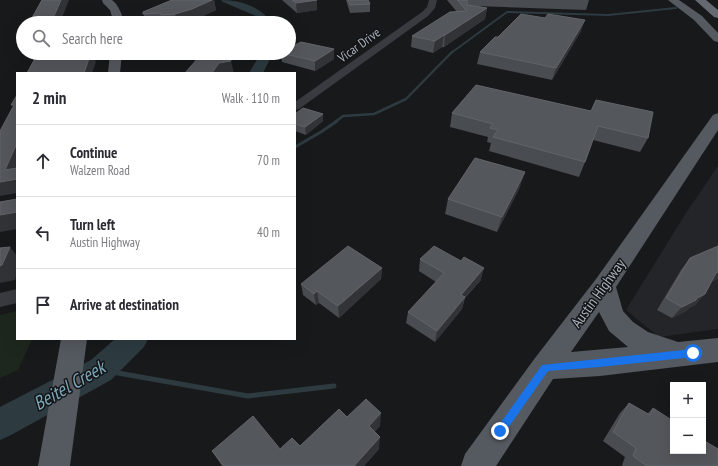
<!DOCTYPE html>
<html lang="en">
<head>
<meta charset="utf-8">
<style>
	body { margin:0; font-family:"PT Sans Narrow",sans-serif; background:#f2f2f3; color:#2b2b33 }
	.controls { position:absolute; right:12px; bottom:12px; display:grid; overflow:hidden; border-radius:0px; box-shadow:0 4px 16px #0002 }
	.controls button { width:36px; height:36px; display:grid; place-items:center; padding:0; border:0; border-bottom:1px solid #e1e1e2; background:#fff; color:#2b2b33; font:20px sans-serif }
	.stop { position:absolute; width:12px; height:12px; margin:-9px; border:3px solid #1a73e8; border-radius:50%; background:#fff }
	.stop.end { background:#1a73e8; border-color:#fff; box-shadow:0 1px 4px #0008 }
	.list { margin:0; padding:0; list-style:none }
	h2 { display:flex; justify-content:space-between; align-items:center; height:52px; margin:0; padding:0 16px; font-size:17px }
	h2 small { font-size:13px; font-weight:400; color:#7c7c81 }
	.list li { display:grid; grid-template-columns:26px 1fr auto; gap:12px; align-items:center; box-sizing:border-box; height:72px; padding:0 16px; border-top:1px solid #e1e1e2 }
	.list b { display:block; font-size:15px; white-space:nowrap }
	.list p { margin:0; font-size:13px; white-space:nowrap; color:#7c7c81 }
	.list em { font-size:13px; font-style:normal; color:#7c7c81 }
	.icon { flex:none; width:22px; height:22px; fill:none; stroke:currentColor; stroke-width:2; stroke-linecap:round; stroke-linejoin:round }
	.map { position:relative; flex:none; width:718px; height:466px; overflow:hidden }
	.search { position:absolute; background:#fff; box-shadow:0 4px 16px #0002; left:16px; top:16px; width:280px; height:44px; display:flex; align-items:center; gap:10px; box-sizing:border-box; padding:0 14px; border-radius:22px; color:#7c7c81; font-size:15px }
	.panel { position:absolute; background:#fff; box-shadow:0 4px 16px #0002; left:16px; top:72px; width:280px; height:268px; border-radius:0px }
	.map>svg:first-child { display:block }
	.built { fill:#242528 }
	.green { fill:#1e271e }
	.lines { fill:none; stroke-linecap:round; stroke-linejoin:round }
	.stream-far3 { stroke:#2d3b41; stroke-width:2 }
	.stream-far2 { stroke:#2d3b41; stroke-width:2.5 }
	.stream-far1 { stroke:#2d3b41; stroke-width:3 }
	.stream { stroke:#2d3b41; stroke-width:5 }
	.river { fill:#2d3b41; fill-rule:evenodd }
	.minor { fill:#393b41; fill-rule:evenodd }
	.major { fill:#555960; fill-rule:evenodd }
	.highway { fill:#656a72; fill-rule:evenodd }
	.wall { fill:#494c50 }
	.shaded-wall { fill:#313336 }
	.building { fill:#54575c; stroke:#61656b }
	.route { fill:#1a73e8 }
	.labels { text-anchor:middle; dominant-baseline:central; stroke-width:3; stroke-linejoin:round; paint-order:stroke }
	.far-street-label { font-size:13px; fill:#aab2bc; stroke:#131416 }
	.street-label { font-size:15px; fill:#aab2bc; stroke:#131416 }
	.near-water-label { font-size:19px; font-style:italic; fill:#7ea8ba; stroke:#131416 }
</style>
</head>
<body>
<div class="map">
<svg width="718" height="466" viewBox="0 0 718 466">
	<rect width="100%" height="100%" fill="#18191b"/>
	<!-- built -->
	<path class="built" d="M718 166V329L659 337 626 310 686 213Z"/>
	<!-- green -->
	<path class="green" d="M17 311V339H32L18 370 0 378V315Z"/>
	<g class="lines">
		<!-- stream-far3 -->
		<path class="stream-far3" d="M451 53 507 12 608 15 676 8"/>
		<!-- stream-far2 -->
		<path class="stream-far2" d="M335 122 343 116 374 114 406 99 452 52"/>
		<!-- stream-far1 -->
		<path class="stream-far1" d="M295 147 321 132 337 121"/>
		<!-- stream -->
		<path class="stream" d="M101 370 248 396 334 386"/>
		<!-- river -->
		<path class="river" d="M221 0C241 0 261 7 272 23H261L256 16 223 2Z
			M261 53H273L263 73H249Z
			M115 339H148L144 347 111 380 11 435 0 440V407L91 360Z"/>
		<!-- minor -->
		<path class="minor" d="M429 0H437L435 8 428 16 299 109 295 110V102L422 12 427 7Z
			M17 289V303L0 307V293Z"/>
		<!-- major -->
		<path class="major" d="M102 0H112C119 6 122 14 124 23H114L110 10 103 3Z
			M668 0H679L702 16 718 33V42L714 41 694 20Z
			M110 53H122L120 73H108Z
			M718 113V130L616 287 623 311 633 322 648 332 678 342 718 338V362L600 376 553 379 496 466H461L465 454 535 358 596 279 713 115ZM599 312 609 331 628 347 571 352Z
			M61 339H87L70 466H38Z"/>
		<!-- highway -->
		<path class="highway" d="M695 0H706L718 10V18L714 17Z"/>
	</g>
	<!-- wall -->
	<path class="wall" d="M172 0H214L216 10 195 20 184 23H146L143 12Z
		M282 0H316L317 10 297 13Z
		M346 0H368L370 4V12L350 13Z
		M447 0H589L586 10 477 6 487 8 485 19 444 47H442L433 53 411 47 412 36 457 12Z
		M581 31 552 80 477 64 480 52 498 37Z
		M334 49V59L315 71 282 62 281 53Z
		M476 85 648 138 640 152 593 140 585 162 579 177 489 151 491 143 487 142 488 137 450 127 452 113Z
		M295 114 323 121 306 135 295 131Z
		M520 187 497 232 445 214 448 199Z
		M690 258 711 282 705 294 695 305 689 308 686 311 672 318 657 310 681 270Z
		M420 259 481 280 465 298 462 309 435 342 406 323 408 312 436 282 419 271Z
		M382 268 381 279 339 318 319 303 316 305 303 295 301 284Z
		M629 403 647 414 653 408 718 466H623L622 465 625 457 603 441 620 413Z
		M347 417 380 426 374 432 379 449 364 466H222L212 451 280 449 300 446Z"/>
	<!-- shaded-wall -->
	<path class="shaded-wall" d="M61 0H69L60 23H51Z
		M212 0H214L216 10 195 20 184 23H178L175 14Z
		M317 0V10L297 13 296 3Z
		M487 8 485 19 444 47 445 35Z
		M585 20 581 31 552 80 556 68Z
		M444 35 442 47 433 53 435 41Z
		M334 49V59L315 71V61Z
		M83 53H93L94 55 93 56 96 62 92 73H84Z
		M231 61 234 73H212L219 63Z
		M323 114V121L306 135 305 127Z
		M17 143V193L0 196V182Z
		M525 172 520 187 497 232 502 217Z
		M17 212V229L0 232V215Z
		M10 247 17 256V275L15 280 0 283V266Z
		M382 268 381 279 339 318 338 306Z
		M484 268 481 280 464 298 462 309 435 342 437 331 461 295Z
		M718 272V279L706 285 716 273Z
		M317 291 319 303 316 305 314 294Z
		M705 294 695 305 689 308 686 311 672 318 682 307 697 298Z
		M381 413 380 426 368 439 369 426Z
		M380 437 379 449 364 466H354Z"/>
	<!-- building -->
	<path class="building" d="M42 0H61L51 23H29Z
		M172 0H212L192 9 175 14 161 15V13L143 14V12Z
		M292 0H317L296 3Z
		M348 0H368L370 4 350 5Z
		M457 0H467V5L487 8 445 35H444L435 41 412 36 450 12 467 11Z
		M521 14 545 18 548 14 585 20 556 68 480 52 495 37H498Z
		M88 21 87 23H65Z
		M301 42 334 49 315 61 281 53H289V48Z
		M38 53H91L84 73H27Z
		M215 53H229L231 61 219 63 212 73H185L198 58 197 55Z
		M476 85 591 111 596 100 653 112 648 138 598 126 585 162 493 137 498 130 490 128 493 124 452 113Z
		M17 95V143L5 170 17 168V179L0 182V131L14 105H11Z
		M303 108 323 114 305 127 295 124V114Z
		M475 158 525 172 502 217 448 199Z
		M17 199V212L0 215V202Z
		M348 246 382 268 338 306 317 291 314 294 301 284Z
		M434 246 461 261 464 257 484 268 461 295 465 297 437 331 408 312 444 273 420 259Z
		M718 246V272L716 273 705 294 697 298 696 300 682 307 666 298 690 258Z
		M10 247 2 265 0 266V248Z
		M366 399 381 413 369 426 380 437 354 466H224L212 451 253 416 280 449 292 438 300 446 339 409 347 417Z
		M629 403 650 415 653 408 673 421V451H703V440L718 449V466H647L633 456 636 448 613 432Z"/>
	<!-- route -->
	<path class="route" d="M693 349 697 353 693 357 600 367 548 371 504 434 500 436 497 434 496 431 497 428 542 365Z"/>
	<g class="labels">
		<!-- far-street labels -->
		<g class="far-street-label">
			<text transform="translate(359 45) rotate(-36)">Vicar Drive</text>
		</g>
		<!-- street labels -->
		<g class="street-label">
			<text transform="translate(598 293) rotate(-54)">Austin Highway</text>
		</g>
		<!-- near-water labels -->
		<g class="near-water-label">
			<text transform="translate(69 385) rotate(-30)">Beitel Creek</text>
		</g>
	</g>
</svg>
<div class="controls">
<button>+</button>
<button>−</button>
</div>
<div class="stop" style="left:693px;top:353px"></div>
<div class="stop end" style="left:500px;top:431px"></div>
<div class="search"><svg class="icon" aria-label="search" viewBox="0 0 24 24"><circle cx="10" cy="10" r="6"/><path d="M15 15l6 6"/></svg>Search here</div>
<section class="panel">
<h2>2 min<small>Walk · 110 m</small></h2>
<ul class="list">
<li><svg class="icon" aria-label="ahead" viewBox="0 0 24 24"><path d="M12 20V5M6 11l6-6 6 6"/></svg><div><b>Continue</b><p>Walzem Road</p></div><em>70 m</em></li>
<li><svg class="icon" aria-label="left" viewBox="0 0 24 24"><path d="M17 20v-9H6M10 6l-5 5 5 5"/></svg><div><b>Turn left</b><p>Austin Highway</p></div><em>40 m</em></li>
<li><svg class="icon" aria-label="arrive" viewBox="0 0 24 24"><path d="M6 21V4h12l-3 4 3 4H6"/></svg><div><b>Arrive at destination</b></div></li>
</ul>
</section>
</div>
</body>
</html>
